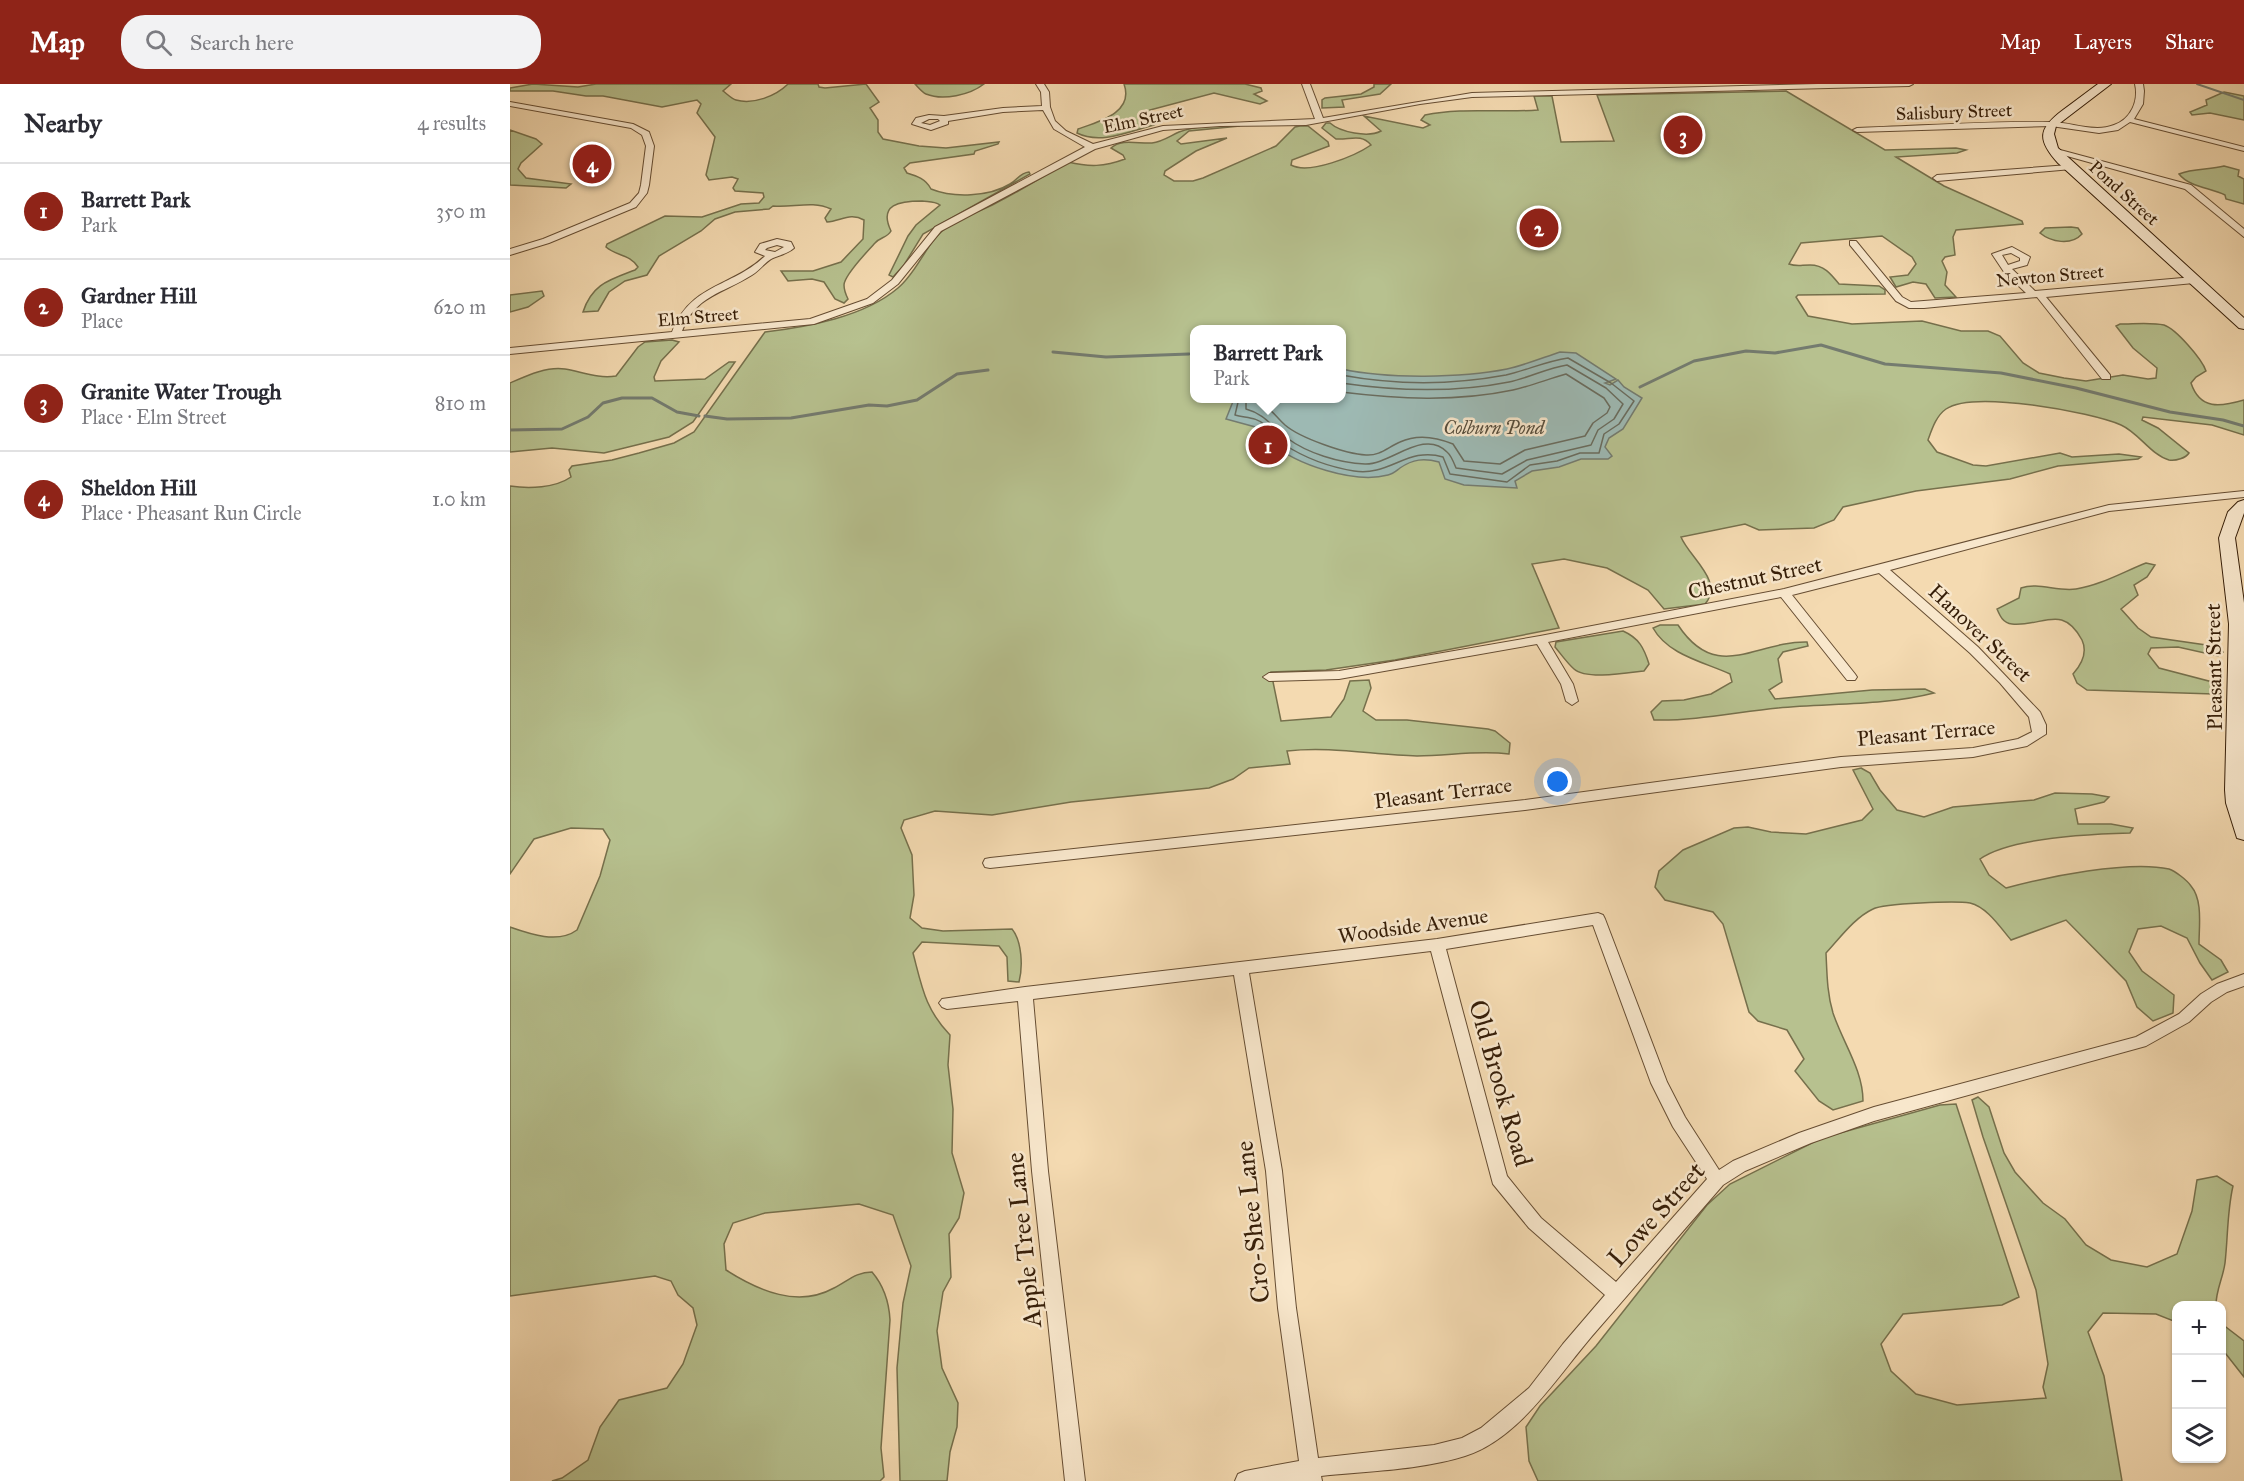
<!DOCTYPE html>
<html lang="en">
<head>
<meta charset="utf-8">
<style>
	body { margin:0; font-family:"IM FELL Great Primer",serif; background:#f2f2f3; color:#2b2b33 }
	.controls { position:absolute; right:18px; bottom:18px; display:grid; overflow:hidden; border-radius:12px; box-shadow:0 2px 4px #0004 }
	.controls button { width:54px; height:54px; display:grid; place-items:center; padding:0; border:0; border-bottom:2px solid #e1e1e2; background:#fff; color:#2b2b33; font:30px sans-serif }
	.you { position:absolute; left:1048px; top:698px; width:21px; height:21px; margin:-15px; border:4px solid #fff; border-radius:50%; background:#1a73e8; box-shadow:0 0 0 9px #1a73e833 }
	.badge { display:grid; place-items:center; width:39px; height:39px; border-radius:50%; background:#8f2418; color:#fff; font-size:20px; font-weight:700 }
	.pin { position:absolute; translate:-50% -50%; border:3px solid #fff; box-shadow:0 2px 6px #0006 }
	.popup { position:absolute; left:680px; top:241px; width:156px; height:78px; box-sizing:border-box; display:grid; place-content:center; border-radius:12px; background:#fff; filter:drop-shadow(0 2px 4px #0005); font-size:20px; white-space:nowrap; color:#7c7c81 }
	.popup b { font-size:22px; color:#2b2b33 }
	.popup::after { content:''; position:absolute; left:50%; top:100%; margin-left:-12px; border:12px solid transparent; border-top-color:#fff }
	.list { margin:0; padding:0; list-style:none }
	h2 { display:flex; justify-content:space-between; align-items:center; height:78px; margin:0; padding:0 24px; font-size:26px }
	h2 small { font-size:20px; font-weight:400; color:#7c7c81 }
	.list li { display:grid; grid-template-columns:39px 1fr auto; gap:18px; align-items:center; box-sizing:border-box; height:96px; padding:0 24px; border-top:2px solid #e1e1e2 }
	.list b { display:block; font-size:22px; white-space:nowrap }
	.list p { margin:0; font-size:20px; white-space:nowrap; color:#7c7c81 }
	.list em { font-size:20px; font-style:normal; color:#7c7c81 }
	.icon { flex:none; width:33px; height:33px; fill:none; stroke:currentColor; stroke-width:2; stroke-linecap:round; stroke-linejoin:round }
	.map { position:relative; flex:none; width:1734px; height:1397px; overflow:hidden }
	header { display:flex; align-items:center; gap:36px; box-sizing:border-box; height:84px; padding:0 30px; background:#8f2418; color:#fff }
	header strong { font-size:28px }
	nav { display:flex; gap:33px; margin-inline-start:auto; font-size:21px }
	.search { width:420px; height:54px; background:#f2f2f3; display:flex; align-items:center; gap:15px; box-sizing:border-box; padding:0 21px; border-radius:24px; color:#7c7c81; font-size:22px }
	main { display:flex }
	aside { flex:1; background:#fff }
	.map>svg:first-child { display:block }
	.green { fill:#b7c18f; stroke:#76704c; stroke-width:1.5; fill-rule:evenodd }
	.water { fill:#9db9b3; stroke:#747b6f; stroke-width:1.5 }
	.lines { fill:none; stroke-linecap:round; stroke-linejoin:round }
	.shore { stroke:#6a6c5e; stroke-width:1.5 }
	.stream-far1 { stroke:#747b6f; stroke-width:2 }
	.stream { stroke:#747b6f; stroke-width:3 }
	.street-casing { stroke:#664d32; stroke-width:2 }
	.secondary-casing { stroke:#361e08; stroke-width:2 }
	.street { fill:#f8e7cc; fill-rule:evenodd }
	.secondary { fill:#f8e7cc; fill-rule:evenodd }
	.labels { text-anchor:middle; dominant-baseline:central; stroke-width:5; stroke-linejoin:round; paint-order:stroke }
	.far-street-label { font-size:18px; fill:#361e08; stroke:#f8e7cc }
	.far-water-label { font-size:18px; font-style:italic; fill:#554c3b; stroke:#f8e7cc }
	.street-label { font-size:21px; fill:#361e08; stroke:#f8e7cc }
	.near-street-label { font-size:26px; fill:#361e08; stroke:#f8e7cc }
</style>
</head>
<body>
<header>
<strong>Map</strong>
<div class="search"><svg class="icon" aria-label="search" viewBox="0 0 24 24"><circle cx="10" cy="10" r="6"/><path d="M15 15l6 6"/></svg>Search here</div>
<nav><a>Map</a><a>Layers</a><a>Share</a></nav>
</header>
<main>
<aside>
<h2>Nearby<small>4 results</small></h2>
<ul class="list">
<li><span class="badge">1</span><div><b>Barrett Park</b><p>Park</p></div><em>350 m</em></li>
<li><span class="badge">2</span><div><b>Gardner Hill</b><p>Place</p></div><em>620 m</em></li>
<li><span class="badge">3</span><div><b>Granite Water Trough</b><p>Place · Elm Street</p></div><em>810 m</em></li>
<li><span class="badge">4</span><div><b>Sheldon Hill</b><p>Place · Pheasant Run Circle</p></div><em>1.0 km</em></li>
</ul>
</aside>
<div class="map">
<svg width="1734" height="1397" viewBox="0 0 1734 1397">
	<rect width="100%" height="100%" fill="#f4dab1"/>
	<filter id="stains"><feTurbulence type="fractalNoise" baseFrequency=".00333" numOctaves="4"/><feColorMatrix values="0 0 0 0 .2 0 0 0 0 .09 0 0 0 0 .02 0 0 0 .5 -.17"/></filter>
	<radialGradient id="worn" r=".72"><stop offset=".6" stop-color="#630" stop-opacity="0"/><stop offset="1" stop-color="#630" stop-opacity=".3"/></radialGradient>
	<!-- green -->
	<path class="green" d="M23 0 68 3 86 0H221L213 7C217 10 222 15 226 16 243 21 266 12 278 0H308L309 3 315 4 356 0 369 18 360 24 368 36V48L373 55 409 62 436 64 489 58 488 60 465 67 464 70 400 79 394 84 397 89C407 92 416 95 421 105 443 114 479 113 500 100 508 95 510 89 519 88L520 90 413 150 394 181 383 193 379 191 398 152 406 141 430 121C424 117 419 118 412 117 390 117 368 120 381 147 377 154 370 153 365 159 358 167 334 191 334 201 334 206 336 211 338 215L334 219 325 215 314 198 302 195 278 197 271 187H303L331 178 353 155 354 136C340 128 331 137 317 138L315 134 321 125C302 116 283 124 263 122L259 125 225 128 205 135 191 147 149 172 137 191 115 197 99 208 88 227 73 228C82 200 99 196 125 186L128 183C120 170 106 172 96 163L97 160 155 132 192 133 231 120 249 119 254 113 253 109 225 107 223 104 228 95 222 93 199 96 196 91 205 53 187 29 191 20 187 16 152 23 93 12H76L43 7H0V4Z
		M405 0H474C460 11 433 17 416 10 412 8 408 3 405 0Z
		M614 0H735L751 4 752 7 744 10 757 17 750 20 704 9 640 26 646 39 644 41C620 47 591 61 567 49L568 45C591 37 624 28 614 0Z
		M864 0H881L870 10 832 16 834 23 812 24V16L815 14 851 10 864 3Z
		M1276 7 1375 66 1446 64 1456 66 1447 69 1386 73 1434 102 1512 137 1513 140 1446 146 1443 153 1445 171 1435 173 1432 177 1437 188 1435 201 1446 213 1425 214 1416 200 1403 198 1386 203 1380 193 1398 191 1406 180 1402 173 1372 152 1291 159 1279 180C1287 183 1291 181 1300 181 1314 181 1321 190 1329 200L1369 202 1375 206V210L1288 211 1286 213 1298 232 1342 240 1412 237 1451 247H1478L1490 252 1513 279 1529 289 1554 294 1576 297 1613 291 1638 295 1646 294 1647 284 1623 264 1606 242 1610 240C1624 240 1641 238 1654 241 1666 245 1692 275 1696 287L1686 293 1681 299C1690 326 1710 323 1734 316V351L1702 341 1633 333 1632 336 1648 344 1679 369C1676 374 1666 377 1659 376 1641 371 1629 349 1611 341 1581 328 1463 306 1436 325 1426 332 1422 345 1418 356L1427 368 1463 381 1476 382 1550 369 1562 373 1609 370 1631 373 1628 375 1548 382 1500 395 1406 407 1333 423 1324 436 1304 444 1249 446 1235 440 1171 453C1179 473 1215 498 1195 520L1154 525 1138 506 1097 484 1054 475 1022 480 1049 544 885 576 816 586 761 588 771 637 821 633 834 615 840 597 859 596 861 604 853 627 866 636H897L978 645 985 647 1000 659 999 670C966 666 939 672 907 672 864 671 821 662 777 667L780 680 739 684 723 695 699 704 561 718 482 731 425 727 394 736 391 744 402 771 404 811 400 834 412 844 433 847 502 845C512 857 513 883 509 898L498 897 497 873 489 862 412 858 403 869C412 903 415 925 440 951L438 981 443 1025 442 1069 454 1109 449 1134 439 1150 441 1193 433 1208 427 1247 432 1284 448 1319 447 1343 440 1368 437 1397H390L387 1284 393 1219 401 1182 383 1131 349 1120 255 1129 223 1139 214 1160 216 1186C249 1207 288 1224 324 1204 338 1197 346 1188 362 1188 374 1202 379 1217 380 1236L371 1364 374 1393 370 1397H42L52 1394 78 1376 90 1343 109 1316 157 1304 173 1280 187 1241 183 1224 168 1211 161 1197 145 1192 0 1212V843C20 850 48 860 67 846L90 792 100 756 93 745 61 744 24 755 0 790V402C19 405 45 404 61 393L59 386 62 382 102 376 129 369 164 359 184 348 255 248C297 243 354 233 388 204 409 187 417 155 440 141 455 132 471 127 486 119 510 107 534 92 558 78 579 83 594 83 615 75L613 71 601 64C611 54 629 60 642 59 652 58 660 52 669 48 682 43 717 38 730 42L679 47 667 57 671 60 717 54 686 67 655 87 654 91 664 97H683L693 94 766 62 785 43 790 42H798L818 58 819 62 782 76 781 81C799 91 845 72 861 61 851 49 840 56 826 55L812 44 816 39H820C830 48 858 54 871 47L854 32 913 44 920 41 911 36 915 31C953 23 990 29 1028 26L1024 12H1042L1051 58 1104 57 1087 11ZM684 246H831V314H684Z
		M1714 8 1734 12V36L1700 29 1682 31 1680 28 1697 21 1696 16Z
		M0 46 26 55 32 60 11 79 8 85 16 94 61 100 56 104 0 101Z
		M1714 82 1729 86 1728 92 1734 95V120L1716 115 1715 111C1701 104 1679 103 1669 90 1683 84 1700 86 1714 82Z
		M1561 143 1568 144 1572 150C1561 162 1541 158 1530 149L1535 144Z
		M32 207 34 212 18 223 0 228V211Z
		M162 256 169 258 151 277 144 293 145 297 195 295 219 278H225L183 338 159 353 94 369 42 364 0 368V299C16 292 37 282 55 285 73 288 88 295 106 292L128 263 135 258Z
		M1636 479 1645 481 1637 493 1624 501 1628 511 1611 525 1628 544 1641 553 1710 563 1713 568 1708 572 1668 563 1641 564 1638 570 1649 584 1710 600 1712 605 1704 610 1577 606 1567 599 1563 590C1571 581 1578 569 1572 556 1552 519 1533 543 1502 540 1493 539 1490 532 1487 525L1509 514 1511 504C1528 498 1548 508 1566 505 1591 501 1613 488 1636 479Z
		M1150 541H1168C1207 600 1245 557 1297 558L1298 562 1273 568 1268 575 1272 598 1259 606 1265 615 1362 606 1415 605 1424 609C1373 622 1320 619 1268 624 1227 628 1186 637 1144 636L1141 628 1152 617 1174 616 1201 610 1222 598 1220 590C1194 578 1158 571 1143 544Z
		M1113 547C1129 554 1134 564 1139 580L1134 587C1117 589 1076 596 1064 585 1057 579 1051 570 1045 563L1046 558Z
		M1351 684 1360 689 1370 706 1387 726 1414 733 1443 723 1524 716 1545 709 1582 710 1599 713 1594 718 1565 725 1568 740H1601L1623 744 1620 749C1581 750 1501 753 1470 775L1479 791 1496 804C1536 793 1619 776 1659 785 1665 787 1677 796 1681 802 1693 816 1689 842 1689 860L1711 876 1718 888 1702 896 1690 879 1677 854 1651 842 1628 845 1619 868 1632 887 1664 911 1663 929 1643 937 1627 923 1616 897 1556 836 1501 856C1490 843 1477 823 1460 819 1446 817 1374 819 1363 825 1344 834 1330 854 1316 869 1317 890 1317 909 1323 929 1333 959 1353 986 1353 1017L1323 1026 1309 1017 1285 987 1294 975 1277 946 1248 937 1239 928 1213 840 1203 828 1155 816 1145 803 1149 787 1173 766 1224 744 1238 743 1261 748 1296 750 1352 736 1363 725 1343 686Z
		M1468 1013 1479 1023 1494 1069 1505 1088 1533 1119 1555 1135 1576 1161 1601 1176 1637 1183 1667 1170 1682 1127 1687 1096 1707 1092 1723 1102C1717 1128 1718 1153 1715 1179 1713 1194 1706 1206 1706 1221L1666 1222V1238L1646 1230 1593 1229 1578 1248 1594 1292 1612 1397H1028L1019 1377 1016 1343 1030 1322 1086 1262 1197 1121 1220 1100 1312 1054 1430 1021 1446 1020 1509 1213 1492 1221 1393 1230 1371 1260 1381 1287 1406 1310 1447 1321 1536 1314 1533 1303 1538 1280 1526 1206 1473 1053 1462 1016Z
		M1712 1240 1734 1257V1293L1712 1265Z"/>
	<!-- water -->
	<path class="water" d="M1050 268 1066 269 1106 295 1095 299 1100 301 1108 296 1114 303 1132 314 1113 345 1099 354 1095 363 1102 372 1098 375H1071L1049 383 1022 387 1005 397 1007 404 954 401 935 395 929 378C914 374 903 375 890 384 886 387 883 390 878 391 845 400 786 381 760 358 756 354 754 348 749 344L716 335 724 315 831 314 832 285C876 295 952 294 997 285 1015 281 1032 274 1050 268Z"/>
	<g class="lines">
		<!-- shore -->
		<path class="shore" d="M729 314 725 331C735 334 747 333 755 341 763 348 766 355 775 361 795 374 820 383 844 387 879 393 898 362 933 373L940 390 997 398 1020 381 1047 377 1070 369H1089L1094 350 1109 340 1124 317 1101 299 1058 274C1037 277 1017 286 996 291 942 301 885 301 831 291
			M736 314V325C755 330 762 343 777 354 797 369 829 379 855 380 880 381 914 344 937 368 941 371 944 379 946 384L992 390 1017 376 1081 361 1088 346 1104 335 1113 320 1096 304 1057 281C1037 284 1019 294 999 298 944 309 886 307 831 299
			M745 314 747 319C763 325 763 330 775 341 790 354 836 370 856 371 870 372 878 363 890 358 907 350 926 353 943 360L954 377 990 380 1015 366 1075 352 1083 339 1097 329 1100 323 1094 314 1056 290C1038 295 1021 302 1003 306 946 318 888 315 831 308"/>
		<!-- stream-far1 -->
		<path class="stream-far1" d="M1687 0 1734 16"/>
		<!-- stream -->
		<path class="stream" d="M543 268 596 273 679 270
			M1130 303 1184 277 1236 267 1265 269 1311 261 1375 280 1491 289 1566 304 1660 328 1713 336 1734 342
			M195 332 217 335 281 334 359 321 377 322 407 316 447 290 478 286
			M0 346 52 345 78 333 93 319 112 314H142L167 328 189 332"/>
		<defs>
			<path id="street" d="M526 0H534L539 8 540 23 545 37 556 47 583 60 653 42 805 35 792 0H800L813 34 962 9 1308 0H1403L1399 2 962 13 910 20 796 41 710 42 653 46 585 65 431 147 388 200 363 219 304 240 0 270V264L162 248C181 199 221 204 255 172L245 168 250 160 267 155 281 158 284 164C277 170 270 171 263 174 256 177 249 187 242 191 212 210 186 211 172 247L300 235 357 215 382 196 425 143 575 63 544 45 533 26 493 28 438 37V40L421 46 402 40 406 34 419 31 434 32 493 24 532 22 531 8ZM419 35H428L430 37 420 41 411 39ZM267 161 274 163 265 168 255 166 257 164Z
				M1625 0H1633L1634 7 1633 20 1624 35 1734 63V67L1620 38 1608 46 1589 49 1541 42 1347 48 1343 46 1347 44C1411 42 1476 37 1541 38 1561 38 1584 49 1604 41 1621 35 1629 17 1625 0Z
				M0 18 123 40 139 48 144 62 139 101 137 109 126 123 39 159 0 171V165L33 155 120 119 129 109 131 101 136 62 132 51 121 44 0 22Z
				M1539 63 1681 101 1734 145V153L1675 105 1539 67Z
				M1559 81H1562V85L1427 97 1423 94 1427 91Z
				M1340 157H1346L1392 213 1401 218 1516 209 1494 188 1482 170 1502 163 1520 173 1517 181 1502 185 1525 207 1684 193 1689 196 1684 199 1536 213 1600 291V295H1592L1527 213 1414 224H1399L1386 217 1340 161ZM1501 169 1510 174V177L1498 181 1492 171Z
				M1734 407V413L1599 427 1380 486 1468 563 1530 628 1536 641V650L1517 662 1463 673 1331 683 1015 726 480 784 475 783 473 779 475 775 480 774 1015 716 1331 673 1463 664 1508 655 1522 648 1519 633 1490 599 1460 569 1369 489 1282 511 1345 590 1347 593 1345 596H1337L1271 513 1038 558 1063 600 1068 617 1062 621 1056 617 1051 600 1027 560 829 595 759 597 753 593 759 589 829 587 1030 552 1274 505 1599 421Z
				M1088 829 1093 831 1095 835 1157 998 1175 1033 1209 1086 1223 1077 1289 1049 1364 1023 1626 953 1669 930 1691 910 1707 900 1734 890V902L1717 908 1701 918 1679 938 1636 962 1364 1037 1301 1059 1235 1087 1213 1101C1169 1151 1126 1202 1082 1252 1047 1293 1009 1355 955 1372 911 1386 857 1387 811 1392L812 1397H725L728 1390 735 1387 789 1377 768 1224 756 1087 724 891 523 915 538 1087 575 1397H555L522 1087 508 917 437 925 432 923 429 919 432 915 515 903 927 855ZM1083 841 1141 999 1163 1043 1197 1095 1106 1198 1031 1134 997 1092 936 865ZM921 867 983 1100 1019 1144 1095 1211 1053 1260 1019 1304 971 1344 952 1354 924 1361 808 1374 786 1224 772 1087 739 889Z"/>
			<path id="secondary" d="M1588 0H1601L1546 42 1544 50 1548 64 1734 234V245L1729 244 1548 79C1526 55 1529 44 1553 26 1565 17 1576 9 1588 0Z
				M1734 416V429L1725 454 1734 519V756L1727 754 1716 719 1715 706 1719 540 1709 454 1718 428 1728 418Z"/>
		</defs>
		<!-- street casing -->
		<use href="#street" class="street-casing"/>
		<!-- secondary casing -->
		<use href="#secondary" class="secondary-casing"/>
		<!-- street -->
		<use href="#street" class="street"/>
		<!-- secondary -->
		<use href="#secondary" class="secondary"/>
	</g>
	<g class="labels">
		<!-- far-street labels -->
		<g class="far-street-label">
			<text transform="translate(1444 28) rotate(-2)">Salisbury Street</text>
			<text transform="translate(633 35) rotate(-12)">Elm Street</text>
			<text transform="translate(1614 109) rotate(42)">Pond Street</text>
			<text transform="translate(1540 192) rotate(-5)">Newton Street</text>
			<text transform="translate(188 233) rotate(-5)">Elm Street</text>
		</g>
		<!-- far-water labels -->
		<g class="far-water-label">
			<text x="984" y="344">Colburn Pond</text>
		</g>
		<!-- street labels -->
		<g class="street-label">
			<text transform="translate(1245 494) rotate(-12)">Chestnut Street</text>
			<text transform="translate(1470 549) rotate(43)">Hanover Street</text>
			<text transform="translate(1704 583) rotate(-91)">Pleasant Street</text>
			<text transform="translate(1416 649) rotate(-5)">Pleasant Terrace</text>
			<text transform="translate(933 709) rotate(-7)">Pleasant Terrace</text>
			<text transform="translate(903 842) rotate(-8)">Woodside Avenue</text>
		</g>
		<!-- near-street labels -->
		<g class="near-street-label">
			<text transform="translate(991 999) rotate(74)">Old Brook Road</text>
			<text transform="translate(1146 1130) rotate(-48)">Lowe Street</text>
			<text transform="translate(742 1138) rotate(-96)">Cro-Shee Lane</text>
			<text transform="translate(513 1156) rotate(-96)">Apple Tree Lane</text>
		</g>
	</g>
	<rect width="100%" height="100%" filter="url(#stains)"/>
	<rect width="100%" height="100%" fill="url(#worn)"/>
</svg>
<div class="controls">
<button>+</button>
<button>−</button>
<button><svg class="icon" aria-label="layers" viewBox="0 0 24 24"><path d="M12 4l9 5-9 5-9-5zM3 14l9 5 9-5"/></svg></button>
</div>
<div class="you"></div>
<div class="pin badge" style="left:758px;top:361px">1</div>
<div class="popup"><b>Barrett Park</b>Park</div>
<div class="pin badge" style="left:1029px;top:144px">2</div>
<div class="pin badge" style="left:1173px;top:51px">3</div>
<div class="pin badge" style="left:82px;top:80px">4</div>
</div>
</main>
</body>
</html>
